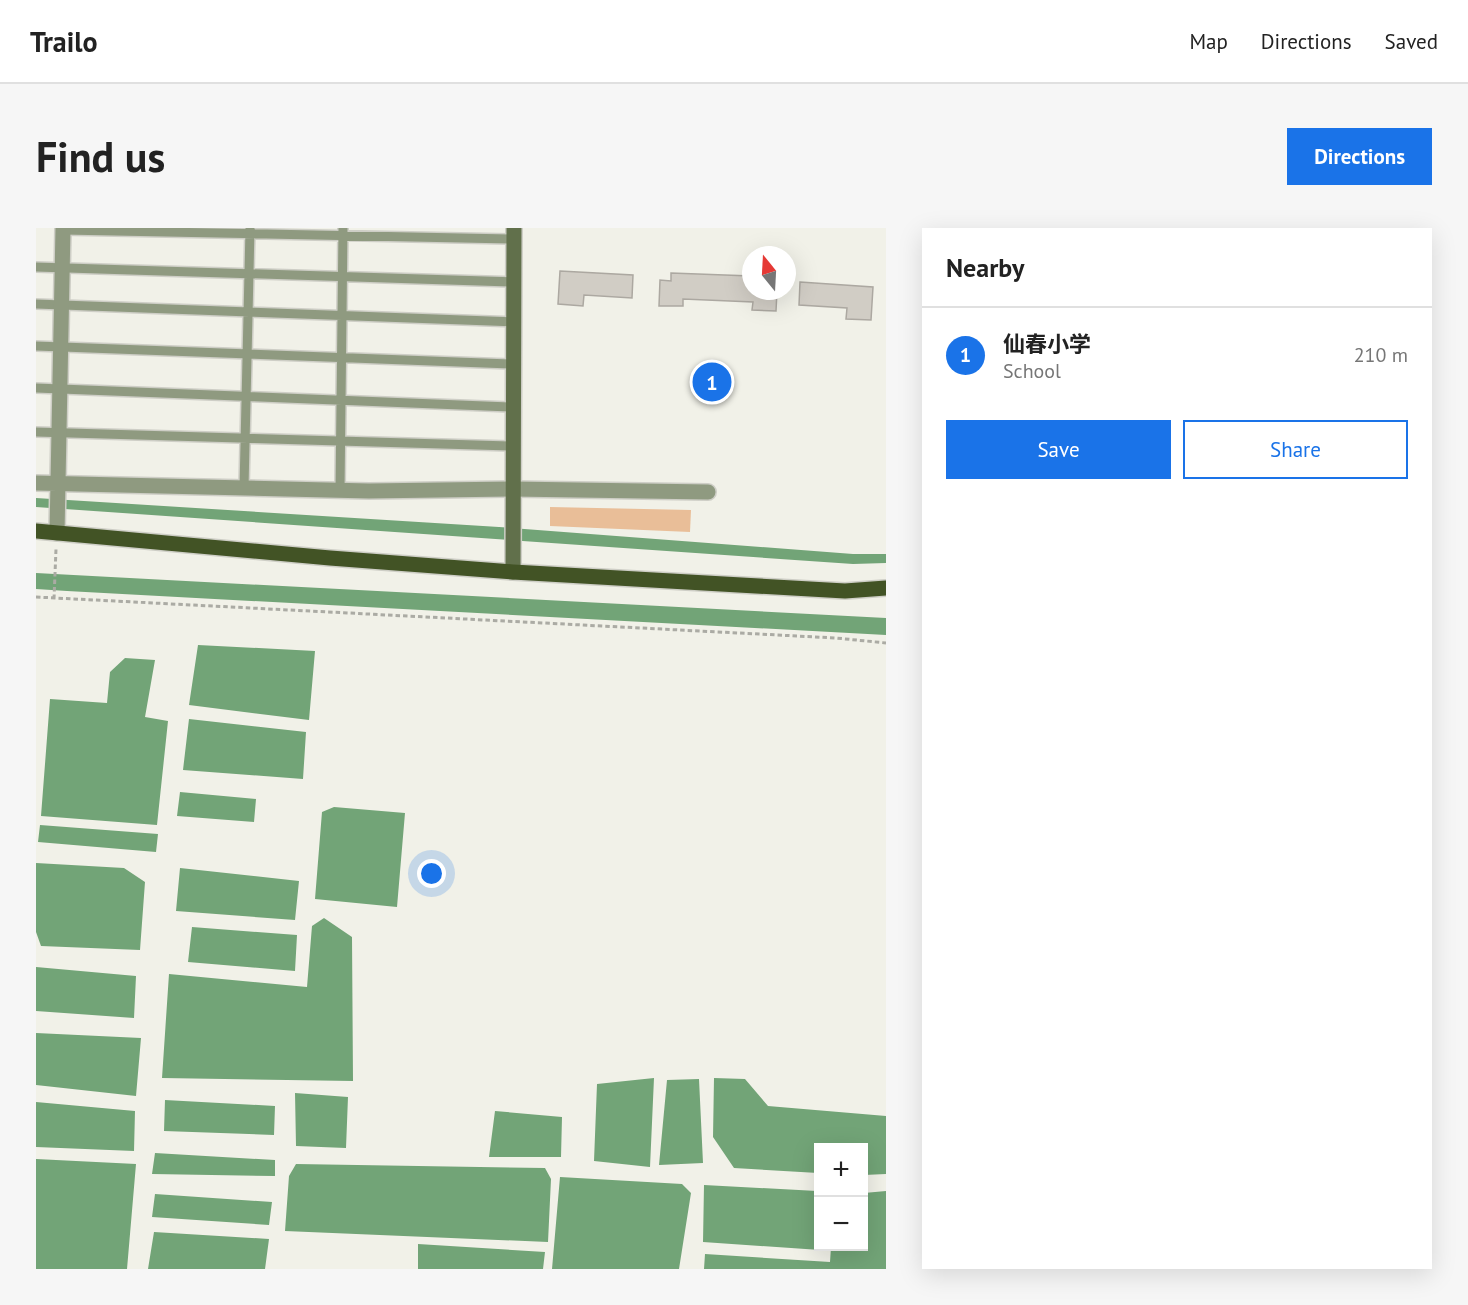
<!DOCTYPE html>
<html lang="en">
<head>
<meta charset="utf-8">
<style>
	body { margin:0; font-family:"PT Sans","Noto Sans SC",sans-serif; background:#f6f6f6; color:#222 }
	.controls { position:absolute; right:18px; bottom:18px; display:grid; overflow:hidden; border-radius:0px; box-shadow:0 6px 24px #0002 }
	.controls button { width:54px; height:54px; display:grid; place-items:center; padding:0; border:0; border-bottom:2px solid #e0e0e0; background:#fff; color:#222; font:30px sans-serif }
	.compass { position:absolute; left:706px; top:18px; width:54px; height:54px; border-radius:50%; background:#fff; box-shadow:0 6px 24px #0002; rotate:342deg }
	.you { position:absolute; left:396px; top:646px; width:21px; height:21px; margin:-15px; border:4px solid #fff; border-radius:50%; background:#1a73e8; box-shadow:0 0 0 9px #1a73e833 }
	.badge { display:grid; place-items:center; width:39px; height:39px; border-radius:50%; background:#1a73e8; color:#fff; font-size:20px; font-weight:700 }
	.pin { position:absolute; translate:-50% -50%; border:3px solid #fff; box-shadow:0 2px 6px #0006 }
	.list { margin:0; padding:0; list-style:none }
	h2 { display:flex; justify-content:space-between; align-items:center; height:78px; margin:0; padding:0 24px; font-size:26px }
	h2 small { font-size:20px; font-weight:400; color:#767676 }
	.list li { display:grid; grid-template-columns:39px 1fr auto; gap:18px; align-items:center; box-sizing:border-box; height:96px; padding:0 24px; border-top:2px solid #e0e0e0 }
	.list b { display:block; font-size:22px; white-space:nowrap }
	.list p { margin:0; font-size:20px; white-space:nowrap; color:#767676 }
	.list em { font-size:20px; font-style:normal; color:#767676 }
	.actions { display:flex; gap:12px; padding:18px 24px }
	.actions a { flex:1; padding:14px 0; border:2px solid #1a73e8; border-radius:0px; text-align:center; font-size:21px; color:#1a73e8 }
	.actions .main { background:#1a73e8; color:#fff }
	.map { position:relative; flex:none; width:850px; height:1041px; overflow:hidden; border-radius:0px }
	header { display:flex; align-items:center; gap:36px; box-sizing:border-box; height:84px; padding:0 30px; background:#fff; border-bottom:2px solid #e0e0e0 }
	header strong { font-size:28px }
	nav { display:flex; gap:33px; margin-inline-start:auto; font-size:21px }
	.intro { display:flex; align-items:center; justify-content:space-between; box-sizing:border-box; height:144px; padding:0 36px }
	h1 { margin:0; font-size:42px }
	.button { padding:15px 27px; border-radius:0px; background:#1a73e8; color:#fff; font-size:21px; font-weight:700 }
	main { display:flex; gap:36px; padding:0 36px }
	aside { flex:1; background:#fff; border-radius:0px; box-shadow:0 6px 24px #0002 }
	.map>svg:first-child { display:block }
	.green { fill:#e9be98 }
	.water { fill:#72a477 }
	.building { fill:#d1cdc5; stroke:#aca8a1; stroke-width:1.5 }
	.lines { fill:none; stroke-linecap:round; stroke-linejoin:round }
	.lane-casing { stroke:#cecec6; stroke-width:12 }
	.street-casing { stroke:#cecec6; stroke-width:18 }
	.secondary-casing { stroke:#cecec6; stroke-width:18 }
	.primary-casing { stroke:#cecec6; stroke-width:18 }
	.path { stroke:#ababa4; stroke-width:3; stroke-dasharray:4.5 3; stroke-linecap:butt }
	.lane { stroke:#8f9a80; stroke-width:9 }
	.street { stroke:#8f9a80; stroke-width:15 }
	.secondary { stroke:#61704b; stroke-width:15 }
	.primary { stroke:#425325; stroke-width:15 }
</style>
</head>
<body>
<header>
<strong>Trailo</strong>
<nav><a>Map</a><a>Directions</a><a>Saved</a></nav>
</header>
<div class="intro"><h1>Find us</h1><a class="button">Directions</a></div>
<main>
<div class="map">
<svg width="850" height="1041" viewBox="0 0 850 1041">
	<rect width="100%" height="100%" fill="#f1f1e8"/>
	<!-- green -->
	<path class="green" d="M514 279 655 282 654 304 514 298Z"/>
	<!-- water -->
	<path class="water" d="M0 270 463 299 817 326H850V335L817 336 0 279Z
		M0 345 850 390V407L31 363 0 361Z
		M162 417 279 423 273 492 153 477Z
		M89 430 119 432 109 489 132 493 121 597 5 588 14 471 71 475 74 444Z
		M153 491 270 504 267 551 147 542Z
		M144 564 220 571 218 594 141 588Z
		M298 579 369 585 361 679 279 671 286 584Z
		M4 597 122 606 120 624 2 614Z
		M0 635 88 640 109 654 104 722 5 718 0 704Z
		M144 640 263 653 259 692 140 683Z
		M288 690 316 709 317 853 126 850 133 746 271 759 276 698Z
		M156 699 261 707 259 743 152 734Z
		M0 739 100 748 98 790 0 783Z
		M0 805 105 810 100 868 0 857Z
		M618 850 614 939 558 933 561 856Z
		M678 850 709 851 732 878 850 888V946L828 947V920H782V945L698 940 677 909Z
		M663 851 667 935 623 937 631 852Z
		M259 865 312 869 310 920 260 918Z
		M129 872 239 878 238 907 128 903Z
		M0 874 99 883 98 923 0 919Z
		M459 883 526 889 525 929H453Z
		M119 925 239 932V948L116 946Z
		M0 931 100 936 91 1041H0Z
		M260 936 509 940 515 951 512 1014 249 1003 253 948Z
		M524 949 646 956 655 965 643 1041H516Z
		M668 957 781 963 782 1018 785 1019 784 1022 667 1014Z
		M850 963V1041H668L669 1026 794 1034 795 1019 828 1018V965Z
		M119 966 236 974 233 997 116 989Z
		M118 1004 233 1011 229 1041H112Z
		M382 1016 509 1024 507 1041H382Z"/>
	<!-- building -->
	<path class="building" d="M524 43 597 47 596 70 548 67 547 78 522 76Z
		M635 45 715 48V63H741L740 83 716 82 717 74 647 71V78H623L624 52 635 53Z
		M764 54 837 59 835 92 810 91 811 80 763 77Z"/>
	<g class="lines">
		<defs>
			<path id="lane" d="M27 2 478 11
				M0 39 478 54
				M0 76 478 94
				M0 118 477 136
				M0 160 477 179
				M0 204 476 218
				M208 260 214 1
				M304 262 307 0"/>
			<path id="street" d="M0 255 333 263 477 261 672 264
				M21 305 27 0"/>
			<path id="secondary" d="M477 344 478 0"/>
			<path id="primary" d="M0 303 294 330 477 344 809 363 850 360"/>
		</defs>
		<!-- lane casing -->
		<use href="#lane" class="lane-casing"/>
		<!-- street casing -->
		<use href="#street" class="street-casing"/>
		<!-- secondary casing -->
		<use href="#secondary" class="secondary-casing"/>
		<!-- primary casing -->
		<use href="#primary" class="primary-casing"/>
		<!-- path -->
		<path class="path" d="M0 369 800 410 850 415
			M18 371 20 321"/>
		<!-- lane -->
		<use href="#lane" class="lane"/>
		<!-- street -->
		<use href="#street" class="street"/>
		<!-- secondary -->
		<use href="#secondary" class="secondary"/>
		<!-- primary -->
		<use href="#primary" class="primary"/>
	</g>
</svg>
<div class="controls">
<button>+</button>
<button>−</button>
</div>
<svg class="compass" viewBox="-18 -18 36 36"><path d="M0-13l5 13h-10z" fill="#e53935"/><path d="M0 13l5-13h-10z" fill="#767676"/></svg>
<div class="you"></div>
<div class="pin badge" style="left:676px;top:154px">1</div>
</div>
<aside>
<h2>Nearby<small></small></h2>
<ul class="list">
<li><span class="badge">1</span><div><b>仙春小学</b><p>School</p></div><em>210 m</em></li>
</ul>
<div class="actions"><a class="main">Save</a><a>Share</a></div>
</aside>
</main>
</body>
</html>
